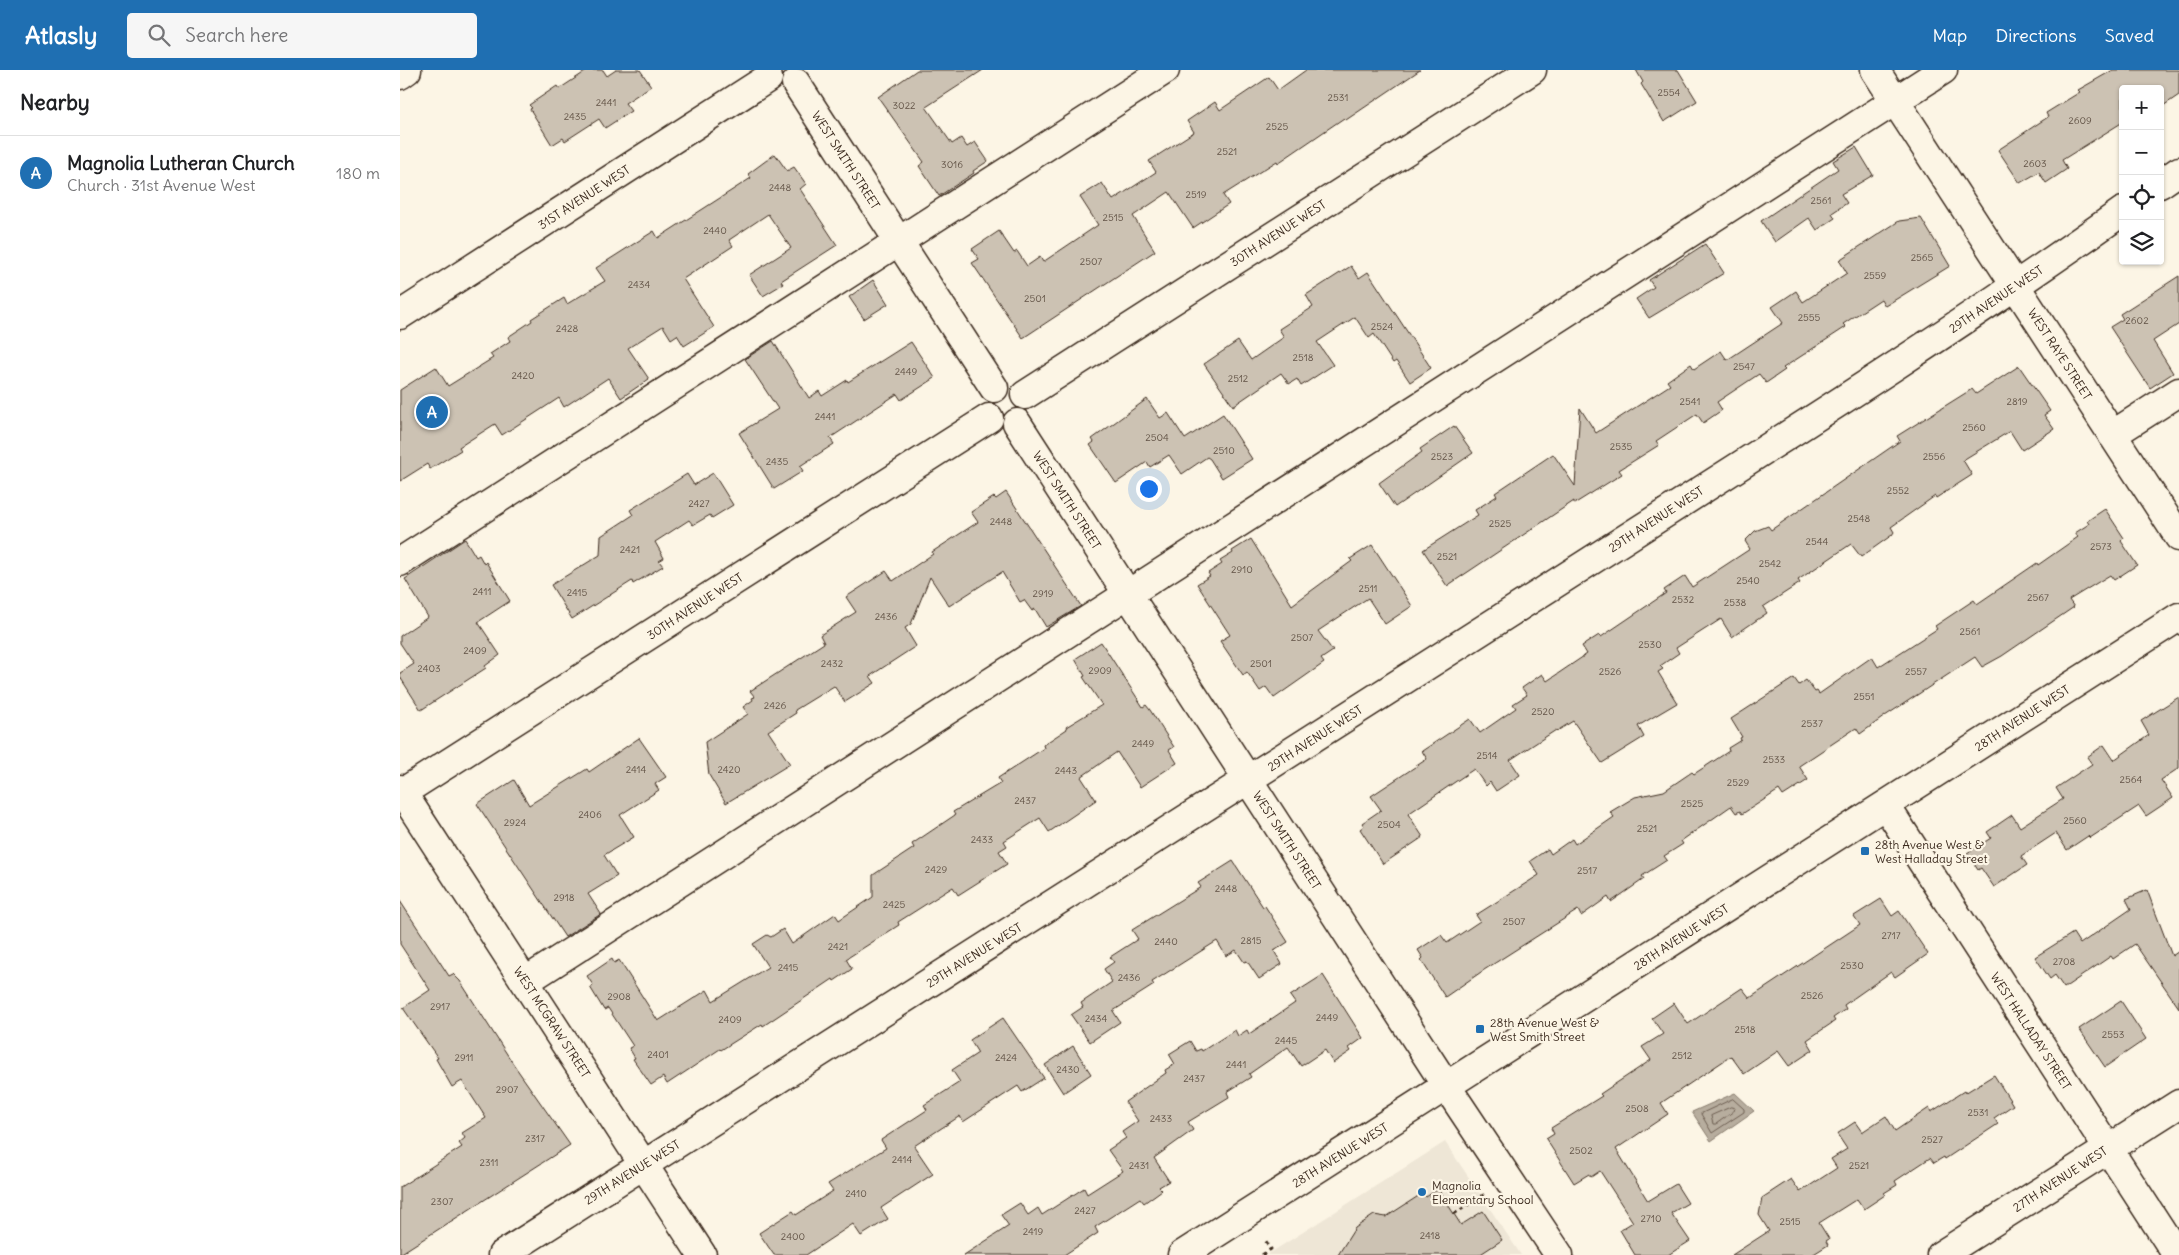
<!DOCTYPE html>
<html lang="en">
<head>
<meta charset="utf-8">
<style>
	body { margin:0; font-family:Delius,sans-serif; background:#f6f6f6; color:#202124 }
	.controls { position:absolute; right:15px; top:15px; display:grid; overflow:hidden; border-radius:5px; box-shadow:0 1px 4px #0004 }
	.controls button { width:45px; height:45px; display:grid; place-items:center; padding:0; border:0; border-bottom:1px solid #e0e0e0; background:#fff; color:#202124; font:25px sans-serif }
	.you { position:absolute; left:748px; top:418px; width:18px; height:18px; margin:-12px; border:4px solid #fff; border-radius:50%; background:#1a73e8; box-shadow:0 0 0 8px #1a73e833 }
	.badge { display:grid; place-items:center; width:32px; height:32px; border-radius:50%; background:#1f6fb2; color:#fff; font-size:16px; font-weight:700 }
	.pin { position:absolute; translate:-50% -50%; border:2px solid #fff; box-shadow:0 1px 5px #0006 }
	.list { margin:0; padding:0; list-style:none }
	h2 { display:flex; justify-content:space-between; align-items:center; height:65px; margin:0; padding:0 20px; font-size:21px }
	h2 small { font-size:16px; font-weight:400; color:#757577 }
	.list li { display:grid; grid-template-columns:32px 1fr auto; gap:15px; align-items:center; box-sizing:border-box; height:75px; padding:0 20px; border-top:1px solid #e0e0e0 }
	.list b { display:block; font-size:19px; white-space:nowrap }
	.list p { margin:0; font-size:16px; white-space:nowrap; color:#757577 }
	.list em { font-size:16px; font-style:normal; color:#757577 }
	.icon { flex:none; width:28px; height:28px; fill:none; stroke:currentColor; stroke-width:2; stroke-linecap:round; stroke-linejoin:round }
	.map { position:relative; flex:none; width:1779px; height:1185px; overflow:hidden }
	header { display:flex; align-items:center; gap:30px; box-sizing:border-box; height:70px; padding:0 25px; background:#1f6fb2; color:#fff }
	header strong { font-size:24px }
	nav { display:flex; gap:28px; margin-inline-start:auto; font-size:18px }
	.search { width:350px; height:45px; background:#f6f6f6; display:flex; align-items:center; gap:12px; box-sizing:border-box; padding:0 18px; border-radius:5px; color:#757577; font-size:19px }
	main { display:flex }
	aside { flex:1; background:#fff }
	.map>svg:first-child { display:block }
	.built { fill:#eee6d6 }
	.water { fill:#b7ad9e; stroke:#85796b }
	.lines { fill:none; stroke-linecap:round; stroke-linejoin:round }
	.shore { stroke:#6d5e51; stroke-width:1 }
	.building { fill:#ccc2b3; stroke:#3b2a1e }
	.minor-casing { stroke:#3b2a1e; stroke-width:31 }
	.path { stroke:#3b2a1e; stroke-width:3; stroke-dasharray:4 4; stroke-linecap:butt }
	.minor { stroke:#fcf5e5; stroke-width:28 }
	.poi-dot { fill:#1f6fb2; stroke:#fcf5e5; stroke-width:2 }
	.labels { text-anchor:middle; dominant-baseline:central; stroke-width:4.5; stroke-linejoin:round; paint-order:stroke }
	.number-label { font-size:10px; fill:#5f5043 }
	.street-label { font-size:12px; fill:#3b2a1e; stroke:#fcf5e5 }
	.poi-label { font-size:12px; fill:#3b2a1e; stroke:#fcf5e5; text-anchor:start }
</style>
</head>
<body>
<header>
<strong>Atlasly</strong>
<div class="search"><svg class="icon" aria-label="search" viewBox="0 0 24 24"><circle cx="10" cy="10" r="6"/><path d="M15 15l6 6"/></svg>Search here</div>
<nav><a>Map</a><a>Directions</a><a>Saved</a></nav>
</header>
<main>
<aside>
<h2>Nearby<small></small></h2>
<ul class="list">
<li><span class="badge">A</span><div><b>Magnolia Lutheran Church</b><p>Church · 31st Avenue West</p></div><em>180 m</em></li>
</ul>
</aside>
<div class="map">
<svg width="1779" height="1185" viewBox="0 0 1779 1185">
	<rect width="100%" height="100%" fill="#fcf5e5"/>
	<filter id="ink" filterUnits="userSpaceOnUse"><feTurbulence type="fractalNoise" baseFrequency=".02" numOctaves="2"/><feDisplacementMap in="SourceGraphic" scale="10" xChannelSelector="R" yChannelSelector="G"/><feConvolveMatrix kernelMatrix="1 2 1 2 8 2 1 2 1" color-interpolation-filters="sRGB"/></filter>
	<g filter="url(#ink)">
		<!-- built -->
		<path class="built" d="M1045 1072 1121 1185H867Z"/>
		<!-- water -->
		<path class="water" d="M1335 1023 1354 1041 1311 1071 1292 1042Z"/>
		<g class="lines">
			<!-- shore -->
			<path class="shore" d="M1333 1029 1344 1039V1042L1312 1063 1301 1044Z
				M1331 1037 1335 1038 1334 1041 1316 1054H1313L1311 1046Z"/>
		</g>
		<!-- building -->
		<path class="building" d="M188 0H203L207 6 216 0H240L251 16 225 33 231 41 205 58 199 49 165 71 163 68 152 75 130 39 132 38 129 35 157 16 159 19Z
			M517 0H583L526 37 552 74 561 68 567 77 575 72 588 91 573 101 574 103 539 126 519 96 524 92 478 27Z
			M906 0H1020L946 50 944 48 878 93 877 91 823 125 829 134 793 158 769 122 733 146 755 181 623 268 572 193 579 189 572 179 599 161 614 183 617 181 627 196 640 187 643 192 698 155 680 127 702 113 713 130 756 102 749 91 794 62 787 51 815 32 820 40 869 7 878 20Z
			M1236 0H1278L1297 31 1264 52 1241 14 1243 12Z
			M1713 0H1779V25L1760 38V19H1723V52L1662 90 1667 99 1646 113 1639 102 1620 113 1598 80 1648 47 1646 43 1680 22 1678 20Z
			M1456 77 1473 105 1441 124 1447 133 1432 143 1435 148 1417 160 1409 148 1375 172 1361 151 1438 99 1433 91Z
			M375 84 387 101 394 97 406 114 400 119 437 175 381 211 383 214 363 226 349 205 391 178 368 144 329 170 333 176 283 209 314 257 284 276 277 265 271 269 263 256 228 278 249 309 221 328 208 308 164 337 159 328 102 365 95 354 59 377 61 380 30 399 27 394 0 411V320L36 297 48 316 93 288 90 284 110 271 108 267 132 251 131 249 164 228 167 234 205 211 196 198 254 161 258 168 351 108 348 104Z
			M1521 148 1550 196 1485 236 1481 229 1443 254 1446 257 1383 298 1385 300 1366 313 1359 304 1317 332 1322 340 1303 353 1297 344 1256 371 1259 375 1219 400 1222 404 1174 434V431L1047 516 1023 480 1078 445 1075 440 1097 426 1095 423 1153 384 1175 416 1180 338 1196 363 1270 315 1267 311 1291 294 1294 299 1321 281 1327 290 1383 253 1372 237 1396 221 1403 232 1447 203 1439 190 1499 151Z
			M1305 174 1324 203 1249 248 1236 229 1254 217 1249 210Z
			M951 196 959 208 968 202 1031 298 1010 312 996 291 993 293 974 264 969 268 955 247 917 272 933 295 901 316 897 309 889 314 881 303 833 336 804 294 838 271 851 290 884 267 879 259 913 237 906 225Z
			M1779 206V254L1753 271 1773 303 1750 318 1710 257 1723 249 1720 244Z
			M473 210 488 234 464 249 449 227Z
			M373 271 409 328 419 321 422 326 447 310 448 312 511 272 535 308 501 330 497 324 430 368 434 374 400 396 403 401 374 419 339 363 378 339 345 289Z
			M1619 296 1650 341 1644 345 1654 359 1622 380 1610 361 1563 390 1572 405 1536 428 1535 426 1491 457 1494 462 1492 465 1461 487 1451 474 1398 510 1400 513 1363 537 1367 543 1332 567 1321 549 1276 578 1279 583 1260 596 1263 599 1258 602 1277 633 1238 656 1244 667 1202 693 1173 651 1157 661 1156 660 1110 690 1120 705 1096 721 1090 712 1086 716 1074 699 1008 744 1023 767 983 794 960 759 964 756 962 753 981 740 971 726 1027 689 1022 681 1070 649 1080 663 1116 638 1113 634 1127 625 1122 618 1142 604 1147 611 1187 584 1182 576 1199 565 1201 567 1266 523 1264 520 1285 506 1292 517 1350 479 1345 471 1355 461 1368 456 1371 460 1500 371 1497 366 1572 319 1576 324Z
			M747 329 760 348 768 343 785 369 823 344 852 389 822 408 810 389 807 387 782 404 769 385 750 397 747 392 716 413 690 375 694 372 692 369Z
			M1054 356 1073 383 995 437 979 413 1022 382 1020 379Z
			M313 403 333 435 312 448 310 445 293 455 289 450 255 472 264 488 259 491 263 496 233 514 232 511 172 549 151 515 200 485 201 466 233 445 230 440 287 404 294 415Z
			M606 422 681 536 646 557 635 539 632 541 624 530 620 532 602 502 549 536 530 507 511 554 505 558 516 576 470 606 475 613 445 632 434 616 395 640 396 643 368 661 390 694 326 733 309 705 305 672 348 644 343 637 353 630 352 628 355 627 350 621 424 573 420 565 456 542 446 527 486 501 493 511 533 484 532 482 578 452 571 442 594 427 596 429Z
			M1705 439 1724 468 1721 471 1737 495 1714 510 1710 505 1669 530 1674 537 1602 586 1582 597 1575 587 1485 646 1460 664 1456 658 1399 696 1408 710 1383 726 1379 720 1342 744 1340 741 1336 743 1331 736 1281 771 1283 774 1264 786 1267 790 1242 806 1244 809 1211 832 1208 827 1181 846 1178 840 1084 900 1045 927 1021 890 1023 888 1018 880 1041 865 1047 873 1080 851 1076 845 1139 805 1130 791 1148 779 1151 784 1172 769 1175 774 1214 747 1210 742 1235 727 1264 721 1292 702 1294 704 1329 681 1328 678 1341 670 1340 668 1342 667 1331 649 1394 608 1399 615 1406 610 1415 622 1417 621 1419 624 1472 587 1478 597 1537 559 1535 556 1574 530 1577 534 1637 493 1638 495 1678 467 1675 463 1689 454 1687 451Z
			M65 469 76 487 79 485 84 494 86 492 110 531 78 552 100 585 85 596 86 598 21 640 0 607V603L14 594 0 573V566L28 547 5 509Z
			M851 469 892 535 952 491 950 489 972 475 1012 536 985 554 968 528 918 561 933 581 921 589 924 593 874 628 866 617 860 621 847 602 843 605 820 571 830 565 797 514 810 506 808 503 822 494 820 491 833 483 832 481Z
			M701 572 743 637 746 635 750 640 774 677 769 680 777 693 740 717 717 682 681 707 696 730 649 762 640 748 604 771 607 776 599 781 607 794 558 825 553 817 498 852 499 855 446 889 452 899 434 911 433 909 363 956 362 954 321 980 320 979 267 1014 263 1007 251 1015 233 989 235 988 229 978 233 976 208 938 204 940 190 917 193 915 187 906 212 889 214 893 219 890 258 951 307 920 313 931 368 897 353 874 367 865 371 867 383 859 392 874 435 844 439 850 473 827V805L514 778 512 774 555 745 553 742 601 713 598 708 644 678 643 675 667 659 666 657 702 635 683 607 685 606 675 589Z
			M1779 627V698L1761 710 1773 728 1746 746 1739 736 1690 768 1688 766 1667 780 1656 763 1621 786 1627 795 1594 817 1581 798 1578 800 1567 783 1591 768 1587 762 1612 745 1620 757 1663 729 1656 718 1692 694 1687 687 1704 675 1714 690 1749 665 1741 651Z
			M239 668 266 707 255 714 259 720 220 745 234 767 204 785 217 806 188 824 201 844 165 867 77 734 114 710 129 735 187 699 189 702Z
			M833 791 863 837 865 836 888 872 874 881 882 894 859 909 847 891 844 892 836 880 826 886 817 871 752 912 754 915 713 941 720 952 690 972 671 945 683 937 681 933 712 912 704 899 714 892 710 887 738 869 732 860 801 817 798 813Z
			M1747 820 1772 886 1779 881V938L1735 874 1713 889 1711 886 1664 918 1655 905 1650 909 1635 887 1673 863 1680 874 1731 839 1726 829Z
			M1481 829 1492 846 1499 841 1528 884 1495 907 1491 902 1444 935 1446 939 1433 948 1435 951 1407 970 1413 980 1389 996 1378 981 1344 1004 1331 986 1261 1033 1268 1044 1216 1079 1248 1131 1276 1114 1288 1133 1271 1143 1290 1171 1268 1185H1235L1220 1160 1233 1152 1200 1101 1191 1107 1189 1104 1174 1113 1146 1069 1154 1064 1151 1058 1202 1026 1200 1024 1251 990 1242 977 1263 964 1252 948 1274 933 1288 954 1342 918 1350 928 1460 855 1454 846Z
			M0 831 49 906 53 904 60 911 114 995 170 1075 0 1184V1117L62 1077 59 1073 65 1068 62 1063 86 1048 62 1011 52 1017 36 989 38 988 3 938 30 920 0 874Z
			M923 905 963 968 949 978 951 981 933 993 925 980 901 996 888 977 849 1004 851 1007 827 1022 829 1027 788 1052 793 1060 754 1088 769 1111 759 1117 762 1120 744 1133 740 1128 695 1157 698 1163 664 1185H564L609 1156 601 1145 620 1133 628 1145 638 1138 642 1145 684 1118 687 1124 723 1101 708 1080 726 1068 722 1062 738 1051 725 1032 766 1003 765 1000 775 994 769 984 790 971 796 981 801 979 802 981 835 960 838 966 847 960 849 964 895 933 890 926Z
			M1721 931 1746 969 1705 997 1679 959Z
			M603 948 644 1008 622 1022 618 1016 563 1052 560 1046 514 1076 533 1104 481 1138 488 1149 461 1166 453 1154 406 1185H374L359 1163 393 1141 396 1145 433 1121 428 1114 486 1078 481 1070 527 1040 524 1035 560 1012 552 1000 578 983 570 970Z
			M673 976 691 1004 663 1023 645 995Z
			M1594 1005 1613 1035 1594 1048 1598 1054 1545 1089 1544 1087 1534 1093 1530 1088 1495 1111 1497 1115 1484 1123 1485 1125 1464 1139 1457 1129 1419 1153 1429 1169 1426 1171 1428 1175 1412 1185H1332L1369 1161 1359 1145 1362 1128 1391 1109 1400 1122 1437 1098 1431 1089 1447 1079 1437 1064 1455 1052 1462 1062 1486 1046 1495 1061 1529 1038 1531 1042 1564 1021 1565 1023Z
			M1038 1119 1061 1155 1083 1141 1102 1170 1079 1185H938L955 1158 974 1145 986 1147 1023 1123 1026 1127Z"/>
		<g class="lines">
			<defs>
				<path id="minor" d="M1475 0 1779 467
					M0 5 7 0
					M396 13 594 318
					M1760 114 1779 101
					M0 245 368 8
					M625 325 1132 0
					M617 353 1047 1017 1159 1185
					M1712 365 1779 322
					M0 492 765 0
					M0 719 302 1185
					M0 724 589 348
					M1486 736 1777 1185
					M126 911 1543 0
					M102 1185C448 965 794 745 1139 524 1335 398 1533 276 1723 141
					M782 1185 1779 547
					M1541 1185 1779 1034"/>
			</defs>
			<!-- minor casing -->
			<use href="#minor" class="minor-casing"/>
			<!-- path -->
			<path class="path" d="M1054 1144 1085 1124
				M862 1185 871 1179 865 1170"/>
			<!-- minor -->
			<use href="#minor" class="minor"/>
		</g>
	</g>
	<!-- markers -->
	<g class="poi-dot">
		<rect x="1460" y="776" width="10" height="10" rx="2.5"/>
		<rect x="1075" y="954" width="10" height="10" rx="2.5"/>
		<circle cx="1022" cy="1122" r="5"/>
	</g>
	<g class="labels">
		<!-- number labels -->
		<g class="number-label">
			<text x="1269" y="22">2554</text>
			<text x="938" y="27">2531</text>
			<text x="206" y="32">2441</text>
			<text x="504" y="35">3022</text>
			<text x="175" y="46">2435</text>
			<text x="1680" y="50">2609</text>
			<text x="877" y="56">2525</text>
			<text x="827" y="81">2521</text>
			<text x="1635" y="93">2603</text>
			<text x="552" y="94">3016</text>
			<text x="380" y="117">2448</text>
			<text x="796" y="124">2519</text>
			<text x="1421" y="130">2561</text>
			<text x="713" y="147">2515</text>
			<text x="315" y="160">2440</text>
			<text x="1522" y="187">2565</text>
			<text x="691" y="191">2507</text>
			<text x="1475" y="205">2559</text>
			<text x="239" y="214">2434</text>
			<text x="635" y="228">2501</text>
			<text x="1409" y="247">2555</text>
			<text x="1737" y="250">2602</text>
			<text x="982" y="256">2524</text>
			<text x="167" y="258">2428</text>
			<text x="903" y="287">2518</text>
			<text x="1344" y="296">2547</text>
			<text x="506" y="301">2449</text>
			<text x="123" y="305">2420</text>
			<text x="838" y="308">2512</text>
			<text x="1290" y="331">2541</text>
			<text x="1617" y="331">2819</text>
			<text x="425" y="346">2441</text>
			<text x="1574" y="357">2560</text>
			<text x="757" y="367">2504</text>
			<text x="1221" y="376">2535</text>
			<text x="824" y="380">2510</text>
			<text x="1042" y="386">2523</text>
			<text x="1534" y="386">2556</text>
			<text x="377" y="391">2435</text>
			<text x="1498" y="420">2552</text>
			<text x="299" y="433">2427</text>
			<text x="1459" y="448">2548</text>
			<text x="601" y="451">2448</text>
			<text x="1100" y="453">2525</text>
			<text x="1417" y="471">2544</text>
			<text x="1701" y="476">2573</text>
			<text x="230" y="479">2421</text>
			<text x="1047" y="486">2521</text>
			<text x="1370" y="493">2542</text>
			<text x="842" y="499">2910</text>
			<text x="1348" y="510">2540</text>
			<text x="968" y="518">2511</text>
			<text x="82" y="521">2411</text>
			<text x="177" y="522">2415</text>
			<text x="643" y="523">2919</text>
			<text x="1638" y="527">2567</text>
			<text x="1283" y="529">2532</text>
			<text x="1335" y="532">2538</text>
			<text x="486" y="546">2436</text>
			<text x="1570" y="561">2561</text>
			<text x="902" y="567">2507</text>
			<text x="1250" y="574">2530</text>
			<text x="75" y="580">2409</text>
			<text x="432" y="593">2432</text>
			<text x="861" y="593">2501</text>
			<text x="29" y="598">2403</text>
			<text x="700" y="600">2909</text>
			<text x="1210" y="601">2526</text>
			<text x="1516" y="601">2557</text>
			<text x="1464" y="626">2551</text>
			<text x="375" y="635">2426</text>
			<text x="1143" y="641">2520</text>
			<text x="1412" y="653">2537</text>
			<text x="743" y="673">2449</text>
			<text x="1087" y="685">2514</text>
			<text x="1374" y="689">2533</text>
			<text x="236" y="699">2414</text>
			<text x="329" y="699">2420</text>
			<text x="666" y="700">2443</text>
			<text x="1731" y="709">2564</text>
			<text x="1338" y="712">2529</text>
			<text x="625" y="730">2437</text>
			<text x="1292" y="733">2525</text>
			<text x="190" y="744">2406</text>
			<text x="1675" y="750">2560</text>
			<text x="115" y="752">2924</text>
			<text x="989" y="754">2504</text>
			<text x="1247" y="758">2521</text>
			<text x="582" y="769">2433</text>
			<text x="536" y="799">2429</text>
			<text x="1187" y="800">2517</text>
			<text x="826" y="818">2448</text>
			<text x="164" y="827">2918</text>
			<text x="494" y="834">2425</text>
			<text x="1114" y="851">2507</text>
			<text x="1491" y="865">2717</text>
			<text x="851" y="870">2815</text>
			<text x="766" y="871">2440</text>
			<text x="438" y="876">2421</text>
			<text x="1664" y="891">2708</text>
			<text x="1452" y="895">2530</text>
			<text x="388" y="897">2415</text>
			<text x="729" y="907">2436</text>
			<text x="1412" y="925">2526</text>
			<text x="219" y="926">2908</text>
			<text x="40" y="936">2917</text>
			<text x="927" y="947">2449</text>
			<text x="696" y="948">2434</text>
			<text x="330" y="949">2409</text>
			<text x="1345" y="959">2518</text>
			<text x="1713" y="964">2553</text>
			<text x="886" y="970">2445</text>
			<text x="258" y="984">2401</text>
			<text x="1282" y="985">2512</text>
			<text x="64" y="987">2911</text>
			<text x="606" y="987">2424</text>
			<text x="836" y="994">2441</text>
			<text x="668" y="999">2430</text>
			<text x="794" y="1008">2437</text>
			<text x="107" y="1019">2907</text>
			<text x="1237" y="1038">2508</text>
			<text x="1578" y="1042">2531</text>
			<text x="761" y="1048">2433</text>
			<text x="135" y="1068">2317</text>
			<text x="1532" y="1069">2527</text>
			<text x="1181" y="1080">2502</text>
			<text x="502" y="1089">2414</text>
			<text x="89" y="1092">2311</text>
			<text x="739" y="1095">2431</text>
			<text x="1459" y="1095">2521</text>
			<text x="456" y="1123">2410</text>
			<text x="42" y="1131">2307</text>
			<text x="685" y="1140">2427</text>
			<text x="1251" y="1148">2710</text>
			<text x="1390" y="1151">2515</text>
			<text x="633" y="1161">2419</text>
			<text x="1030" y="1165">2418</text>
			<text x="393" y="1166">2400</text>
		</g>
		<!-- street labels -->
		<g class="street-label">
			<text transform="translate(446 90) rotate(57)">WEST SMITH STREET</text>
			<text transform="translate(184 127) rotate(-33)">31ST AVENUE WEST</text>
			<text transform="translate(878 163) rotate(-33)">30TH AVENUE WEST</text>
			<text transform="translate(1596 229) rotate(-34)">29TH AVENUE WEST</text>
			<text transform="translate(1660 284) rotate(57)">WEST RAYE STREET</text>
			<text transform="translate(667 430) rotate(57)">WEST SMITH STREET</text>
			<text transform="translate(1256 449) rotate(-33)">29TH AVENUE WEST</text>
			<text transform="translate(295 536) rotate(-33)">30TH AVENUE WEST</text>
			<text transform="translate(1622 648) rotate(-33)">28TH AVENUE WEST</text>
			<text transform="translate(915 668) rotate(-33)">29TH AVENUE WEST</text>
			<text transform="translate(887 770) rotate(57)">WEST SMITH STREET</text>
			<text transform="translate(1281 867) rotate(-33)">28TH AVENUE WEST</text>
			<text transform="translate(574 885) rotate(-32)">29TH AVENUE WEST</text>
			<text transform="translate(152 952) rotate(57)">WEST MCGRAW STREET</text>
			<text transform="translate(1631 961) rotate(57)">WEST HALLADAY STREET</text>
			<text transform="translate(940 1085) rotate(-32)">28TH AVENUE WEST</text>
			<text transform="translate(232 1102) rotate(-32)">29TH AVENUE WEST</text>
			<text transform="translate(1660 1109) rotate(-33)">27TH AVENUE WEST</text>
		</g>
		<!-- poi labels -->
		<g class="poi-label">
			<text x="1475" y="774">28th Avenue West &amp;<tspan x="1475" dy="14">West Halladay Street</tspan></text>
			<text x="1090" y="952">28th Avenue West &amp;<tspan x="1090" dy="14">West Smith Street</tspan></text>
			<text x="1032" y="1115">Magnolia<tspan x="1032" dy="14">Elementary School</tspan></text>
		</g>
	</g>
</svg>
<div class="controls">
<button>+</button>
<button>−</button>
<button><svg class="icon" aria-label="locate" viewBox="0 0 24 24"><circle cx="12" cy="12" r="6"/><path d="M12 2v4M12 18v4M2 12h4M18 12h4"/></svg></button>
<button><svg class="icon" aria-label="layers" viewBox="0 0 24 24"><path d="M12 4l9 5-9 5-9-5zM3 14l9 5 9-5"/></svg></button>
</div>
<div class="you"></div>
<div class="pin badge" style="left:32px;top:342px">A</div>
</div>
</main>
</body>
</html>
